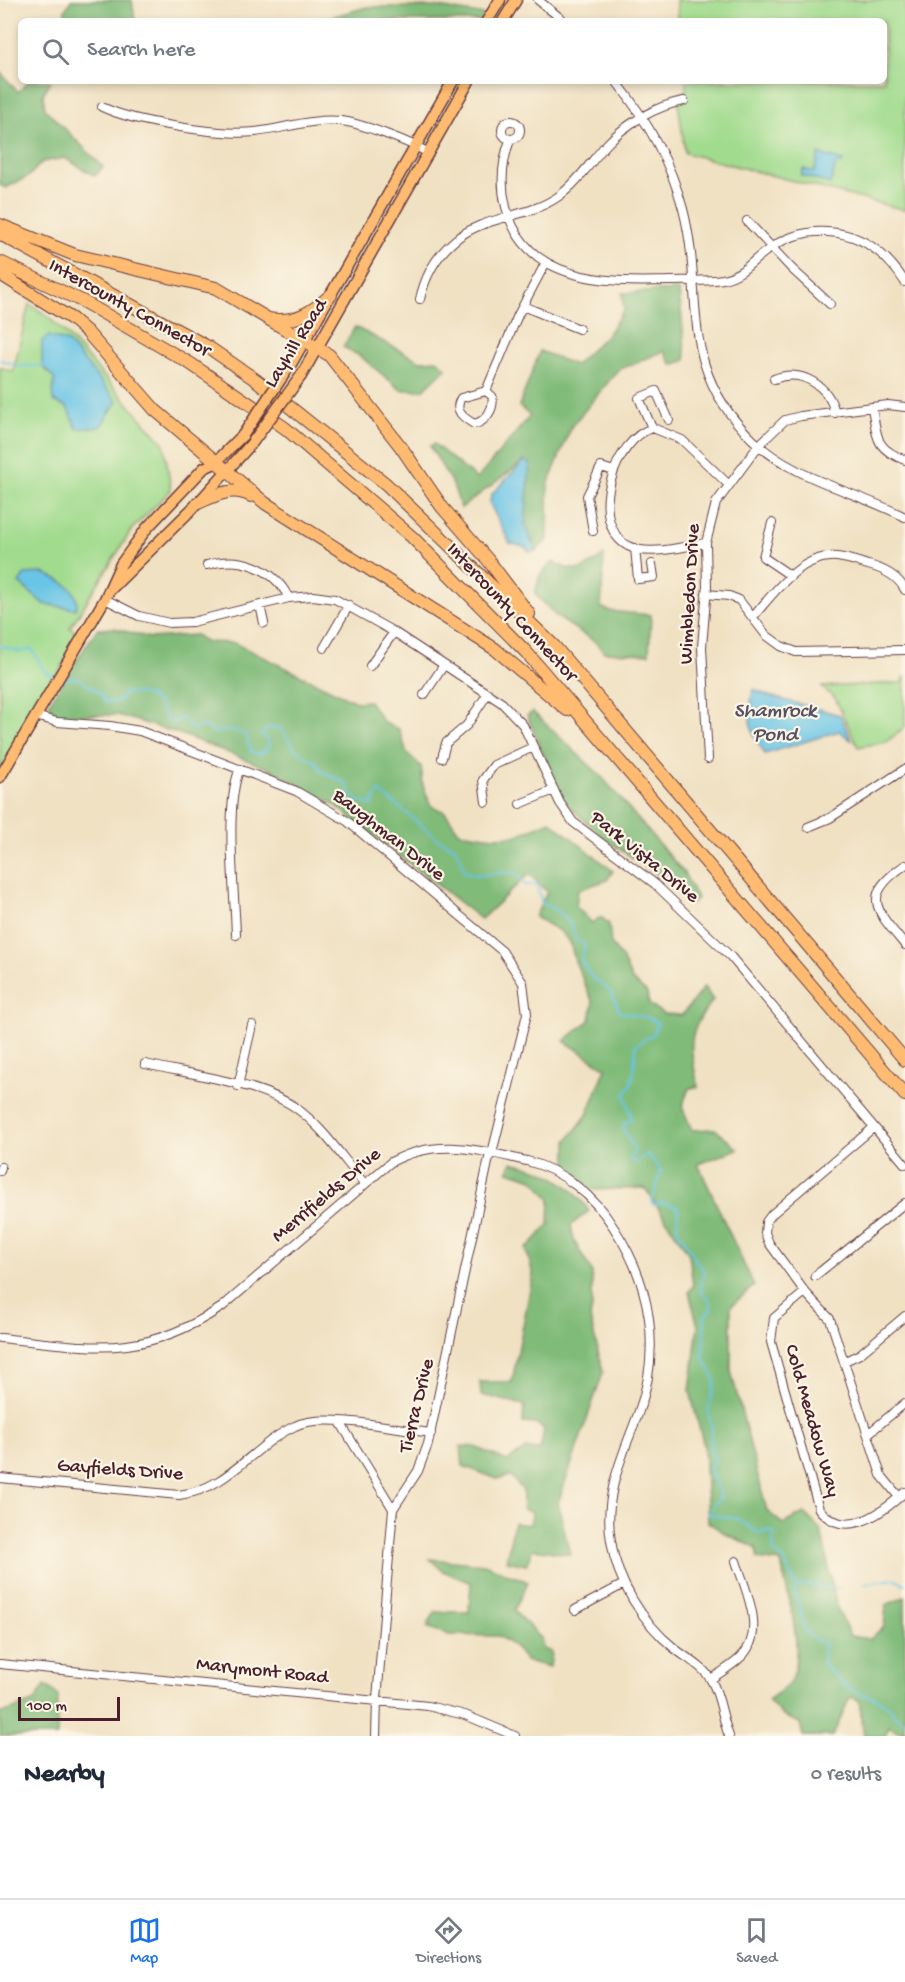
<!DOCTYPE html>
<html lang="en">
<head>
<meta charset="utf-8">
<style>
	body { margin:0; font-family:"Gochi Hand",sans-serif; background:#f2f2f3; color:#1f2937 }
	.scale { position:absolute; left:18px; bottom:15px; width:102px; box-sizing:border-box; padding-left:6px; border:3px solid #4a1f2b; border-top:0; font-size:16px; line-height:21px; white-space:nowrap; color:#4a1f2b; -webkit-text-stroke:4px #fcf5e5; paint-order:stroke }
	.list { margin:0; padding:0; list-style:none }
	h2 { display:flex; justify-content:space-between; align-items:center; height:78px; margin:0; padding:0 24px; font-size:26px }
	h2 small { font-size:20px; font-weight:400; color:#747a83 }
	.icon { flex:none; width:33px; height:33px; fill:none; stroke:currentColor; stroke-width:2; stroke-linecap:round; stroke-linejoin:round }
	.map { position:relative; flex:none; width:905px; height:1736px; overflow:hidden }
	.search { position:absolute; background:#fff; box-shadow:0 3px 9px #0003; left:18px; right:18px; top:18px; height:66px; display:flex; align-items:center; gap:15px; box-sizing:border-box; padding:0 21px; border-radius:9px; color:#747a83; font-size:22px }
	.sheet { height:162px; background:#fff }
	nav { display:flex; justify-content:space-around; align-items:center; box-sizing:border-box; height:84px; border-top:2px solid #e0e1e3; background:#fff; font-size:16px; color:#747a83 }
	nav a { display:grid; justify-items:center; gap:3px }
	nav .on { color:#1a73e8 }
	.map>svg:first-child { display:block }
	.green { fill:#a1db8e; stroke:#767d5c; stroke-width:1.5 }
	.forest { fill:#80bb79; stroke:#656d52; stroke-width:1.5 }
	.water { fill:#68c5e6; stroke:#597288; stroke-width:1.5 }
	.lines { fill:none; stroke-linecap:round; stroke-linejoin:round }
	.stream { stroke:#68c5e6; stroke-width:2 }
	.minor-casing { stroke:#633c42; stroke-width:10 }
	.major-casing { stroke:#633c42; stroke-width:13 }
	.highway-casing { stroke:#633c42; stroke-width:14 }
	.minor { stroke:#fff; stroke-width:8 }
	.major { stroke:#febb71; stroke-width:10 }
	.highway { stroke:#febb71; stroke-width:12 }
	.major-bridge-casing { stroke:#633c42; stroke-width:13; stroke-linecap:butt }
	.major-bridge { stroke:#febb71; stroke-width:10 }
	.labels { text-anchor:middle; dominant-baseline:central; stroke-width:4.5; stroke-linejoin:round; paint-order:stroke }
	.street-label { font-size:20px; fill:#4a1f2b; stroke:#fcf5e5 }
	.water-label { font-size:21px; font-style:italic; fill:#535163; stroke:#fcf5e5 }
</style>
</head>
<body>
<div class="map">
<svg width="905" height="1736" viewBox="0 0 905 1736">
	<rect width="100%" height="100%" fill="#fcf5e5"/>
	<filter id="ink" filterUnits="userSpaceOnUse"><feTurbulence type="fractalNoise" baseFrequency=".0167" numOctaves="2"/><feDisplacementMap in="SourceGraphic" scale="12" xChannelSelector="R" yChannelSelector="G"/><feConvolveMatrix kernelMatrix="1 2 1 2 8 2 1 2 1" color-interpolation-filters="sRGB"/></filter>
	<filter id="wash" filterUnits="userSpaceOnUse"><feTurbulence type="fractalNoise" baseFrequency=".008" numOctaves="4" result="noise"/><feDisplacementMap in="SourceGraphic" scale="24" xChannelSelector="R" yChannelSelector="G"/><feGaussianBlur stdDeviation="1.35" result="paint"/><feColorMatrix in="noise" values="0 0 0 0 0 0 0 0 0 0 0 0 0 0 0 0 0 1.4 0 .05"/><feComposite in="paint" operator="in"/></filter>
	<g filter="url(#wash)">
		<rect width="100%" height="100%" fill="#f0e1c3"/>
		<!-- green -->
		<path class="green" d="M676 0H905V210L685 153 677 94 686 91V81H884V21H679Z
			M29 304 45 314 68 336 164 444 171 490 132 529 70 628 77 632 61 668 0 770V367L13 372Z
			M905 676V727L886 742 858 747 835 698 821 687 902 683Z"/>
		<!-- forest -->
		<path class="forest" d="M71 0H132L135 21H64L65 11Z
			M367 7H439L490 16 487 21H317Z
			M0 72 18 92 29 81H51L43 94 45 109 103 167 95 176 65 158 42 162 29 176 6 188 0 185Z
			M679 290 686 360 672 365 664 351 618 370 571 427 548 485V540L536 551 525 526 529 463 524 461 461 508 453 485 430 446 434 444 477 479 530 416 519 406 540 351 575 365 607 335 624 310 622 293Z
			M355 327 420 361 437 360 446 368 423 390H401L360 356 343 347Z
			M604 555 601 607 609 611 651 615 649 654 604 652 597 643 557 617 535 594 540 575 553 562C576 575 583 571 604 555Z
			M114 628 150 638 196 635 206 642 234 643 356 702 369 701 384 723 399 729 407 753 421 766 423 786 431 806 445 812 459 832 493 837 515 836 550 821 613 871 607 880 578 890 576 906 592 923 601 917 609 924 611 944 622 958 632 980 647 993 649 1004 663 1014 682 1015 704 987 713 1000C685 1035 690 1045 698 1087L689 1088 682 1107 692 1130 715 1129 738 1149 698 1164 754 1286 731 1306V1371L767 1511 783 1524 804 1513 821 1530 837 1608 850 1636 869 1639 884 1627 886 1605 905 1597V1735L889 1726 885 1736H864L859 1700 850 1697 833 1736H803L800 1723 783 1716 768 1700C774 1695 786 1689 790 1682 806 1652 787 1595 781 1562L758 1559 756 1548 726 1534 708 1522 704 1446 690 1391 698 1326 689 1292 693 1286 689 1254 645 1188 591 1190 567 1170V1141L587 1115 606 1068 564 1041 590 1020 593 1003 575 961 570 942 561 932 535 917 547 892 529 874 481 919 335 805 270 769 180 734 118 715H53L49 703 97 629Z
			M533 712 601 776 684 873 697 898 691 904 665 879 603 838 564 801 527 716Z
			M512 1162C545 1170 570 1181 589 1211L571 1225 574 1241 592 1272V1307L590 1318 603 1372 558 1503 570 1554 533 1549 526 1565 506 1561 514 1523 530 1525 532 1513 523 1509V1490L510 1476 497 1479 463 1466 461 1446 475 1447 507 1461 526 1449 540 1450 544 1430 537 1424 523 1423 524 1405 481 1395 480 1382H512L533 1274 526 1249 549 1225 550 1199 533 1179 508 1171Z
			M430 1559 484 1564 528 1582 514 1611 541 1638 543 1649 552 1652 550 1667 526 1661 515 1647 499 1636 449 1635 427 1627 435 1612H469L471 1583 443 1571Z
			M45 1685 58 1695 57 1736H0V1714L35 1701Z"/>
		<!-- water -->
		<path class="water" d="M819 154 843 161 841 165 836 164 830 184 801 175 803 169 814 172Z
			M49 336 68 342 117 401 100 427 77 429 67 407 53 401 54 378 42 366V341Z
			M524 461 530 463 525 526 536 551 529 552 525 547 510 543 490 504 491 495Z
			M43 573C58 579 82 588 76 609L44 604 19 583 25 574Z
			M753 689 769 696 840 715 852 741 839 731 765 754C747 727 748 720 753 689Z"/>
		<g class="lines">
			<!-- stream -->
			<path class="stream" d="M0 360 19 366H42
				M0 646 21 652 32 649 44 671 55 677
				M60 680 78 678 101 694 105 702 120 701 124 693C147 692 159 698 167 720L174 723 181 718 195 730 203 725 215 733C227 729 235 730 246 735L251 752 260 754 269 748 267 739 261 734 268 728H280L296 750 316 762 321 771 347 784C351 799 357 801 372 805L379 791 438 839 454 847 461 859 464 871C483 881 499 868 518 874L525 885H537L542 903C561 913 572 917 575 939L585 945 581 960 592 978 610 990 620 1012 648 1018 658 1023 653 1034 636 1045C633 1065 637 1078 625 1094L632 1120 624 1123V1130L635 1150 630 1158 635 1163 648 1154 661 1171 652 1201 653 1205 662 1203 678 1207 677 1232C691 1244 692 1261 705 1272L701 1281V1292L710 1300 711 1309 705 1315 703 1357 715 1380 708 1413 712 1430 710 1450 715 1459 710 1466C710 1476 718 1486 721 1497L707 1514 738 1519 760 1534 768 1530 774 1533 773 1551 784 1560 796 1587 804 1585 839 1588
				M864 1584 894 1579 905 1584
				M796 1587 794 1594C806 1613 795 1635 824 1643L823 1664 847 1688 879 1700 890 1707 894 1715 905 1722"/>
		</g>
	</g>
	<g filter="url(#ink)">
		<g class="lines">
			<defs>
				<path id="minor" d="M538 0 564 21
					M616 81C647 120 670 160 683 209 706 297 675 364 752 439 791 478 856 492 905 517
					M102 107C133 122 221 136 255 132 283 129 312 118 341 121 361 123 409 142 427 152
					M502 130a9 9 0 1 1 18 0a9 9 0 1 1-18 0Z
					M510 140C502 162 500 184 506 207 525 282 605 283 668 281 686 280 706 282 723 279 742 275 750 263 765 252 782 238 806 230 828 232 863 234 887 254 905 282
					M747 221 792 269 830 304
					M420 299C425 277 436 256 454 241 483 215 527 219 559 196 577 183 590 163 605 146 624 125 657 105 684 101
					M523 306 579 329
					M774 379C802 368 829 386 835 413
					M486 391 518 315 546 262
					M486 391 492 396C495 408 486 422 474 424 464 418 453 411 461 398Z
					M872 408C878 438 874 448 905 460
					M652 428 639 398 656 391 669 420
					M772 523 763 557 791 576
					M593 531 587 496 601 467 614 471
					M706 543C684 546 649 557 628 546 587 523 614 438 653 428L682 440 728 484
					M635 548 638 579 654 577 652 564
					M207 565C239 555 273 567 289 598
					M706 594 729 596 739 600 766 635 781 646 796 652 905 650
					M105 599 139 616 169 623 192 622 289 598 313 596 335 599 394 632 502 703 523 725 560 803 573 822 655 884 731 957 905 1164
					M260 605 264 623
					M753 617C773 594 801 553 837 557 847 558 858 562 868 565 884 569 898 576 905 590
					M324 648 349 605
					M370 666 394 632
					M424 695 444 665
					M35 716 57 722 110 726 140 731 296 791 347 821 502 951 523 983 527 1014 492 1153
					M442 758 446 743 467 725 488 693
					M708 759 702 647 707 587 706 543 716 503 759 445 785 420 801 416 888 405 905 407
					M486 802 483 780 494 765 533 747
					M520 804 554 790
					M808 827 830 818 905 769
					M905 865C860 896 876 910 905 945
					M236 935C235 894 224 803 240 769
					M145 1064C188 1074 261 1083 296 1108 323 1127 343 1159 364 1183
					M238 1086 252 1025
					M873 1128 772 1214 766 1222 765 1233 769 1243 805 1292 830 1319 881 1475 899 1497
					M0 1171 1 1167
					M815 1276 905 1203
					M805 1292 774 1318 771 1342 819 1509C845 1541 881 1514 905 1492
					M0 1338C92 1347 140 1361 222 1307L391 1162C437 1137 478 1150 527 1161 563 1170 595 1197 614 1228 651 1284 662 1350 638 1414 623 1455 603 1495 611 1541 617 1581 642 1622 674 1648 686 1658 703 1666 711 1680 721 1697 722 1718 729 1736
					M845 1361 860 1354 905 1316
					M340 1422 393 1509
					M868 1434 905 1403
					M0 1478 179 1495C229 1489 252 1446 295 1426 323 1412 398 1429 431 1433
					M575 1610 624 1584
					M0 1664 428 1706 465 1715 515 1736
					M711 1679C721 1672 732 1666 741 1657 767 1632 745 1589 736 1561
					M376 1736 377 1699 393 1509 418 1471 428 1444 490 1153"/>
				<path id="major" d="M487 21 500 0
					M503 21 516 0
					M291 364 453 81
					M301 376 469 81
					M110 590 198 503 252 443
					M0 777 105 599 121 564 147 528 204 468 215 463 243 435"/>
				<path id="highway" d="M0 225 75 255 216 288 329 355 401 447 442 507 488 560 529 614
					M0 234 208 347 256 380 386 484 554 646 905 1060
					M0 262 84 302 191 364 285 428 412 537 527 653 905 1095
					M0 274 72 319 87 332 155 410 265 503 495 649 567 710
					M268 319C295 324 312 312 331 295
					M198 503C216 495 232 486 251 496"/>
			</defs>
			<!-- minor casing -->
			<use href="#minor" class="minor-casing"/>
			<!-- major casing -->
			<use href="#major" class="major-casing"/>
			<!-- highway casing -->
			<use href="#highway" class="highway-casing"/>
			<!-- minor -->
			<use href="#minor" class="minor"/>
			<!-- major -->
			<use href="#major" class="major"/>
			<!-- highway -->
			<use href="#highway" class="highway"/>
			<defs>
				<path id="major-bridge" d="M243 435 291 364
					M252 443 301 376"/>
			</defs>
			<!-- major-bridge casing -->
			<use href="#major-bridge" class="major-bridge-casing"/>
			<!-- major-bridge -->
			<use href="#major-bridge" class="major-bridge"/>
		</g>
	</g>
	<g class="labels">
		<!-- street labels -->
		<g class="street-label">
			<text transform="translate(129 309) rotate(29)">Intercounty Connector</text>
			<text transform="translate(297 344) rotate(-58)">Layhill Road</text>
			<text transform="translate(691 594) rotate(-87)">Wimbledon Drive</text>
			<text transform="translate(511 613) rotate(47)">Intercounty Connector</text>
			<text transform="translate(388 836) rotate(38)">Baughman Drive</text>
			<text transform="translate(644 858) rotate(39)">Park Vista Drive</text>
			<text transform="translate(327 1196) rotate(-40)">Merrifields Drive</text>
			<text transform="translate(418 1406) rotate(-76)">Tierra Drive</text>
			<text transform="translate(811 1421) rotate(74)">Cold Meadow Way</text>
			<text transform="translate(120 1471) rotate(4)">Gayfields Drive</text>
			<text transform="translate(262 1672) rotate(6)">Marymont Road</text>
		</g>
		<!-- water labels -->
		<g class="water-label">
			<text x="775" y="712">Shamrock<tspan x="775" dy="24">Pond</tspan></text>
		</g>
	</g>
</svg>
<div class="scale">100 m</div>
<div class="search"><svg class="icon" aria-label="search" viewBox="0 0 24 24"><circle cx="10" cy="10" r="6"/><path d="M15 15l6 6"/></svg>Search here</div>
</div>
<section class="sheet">
<h2>Nearby<small>0 results</small></h2>
<ul class="list">
</ul>
</section>
<nav>
<a class="on"><svg class="icon" aria-label="map" viewBox="0 0 24 24"><path d="M3 6l6-2 6 2 6-2v14l-6 2-6-2-6 2zM9 4v14M15 6v14"/></svg>Map</a>
<a><svg class="icon" aria-label="directions" viewBox="0 0 24 24"><path d="M12 3l9 9-9 9-9-9zM9 14v-3h6M13 9l2 2-2 2"/></svg>Directions</a>
<a><svg class="icon" aria-label="saved" viewBox="0 0 24 24"><path d="M7 4h10v16l-5-4-5 4z"/></svg>Saved</a>
</nav>
</body>
</html>
